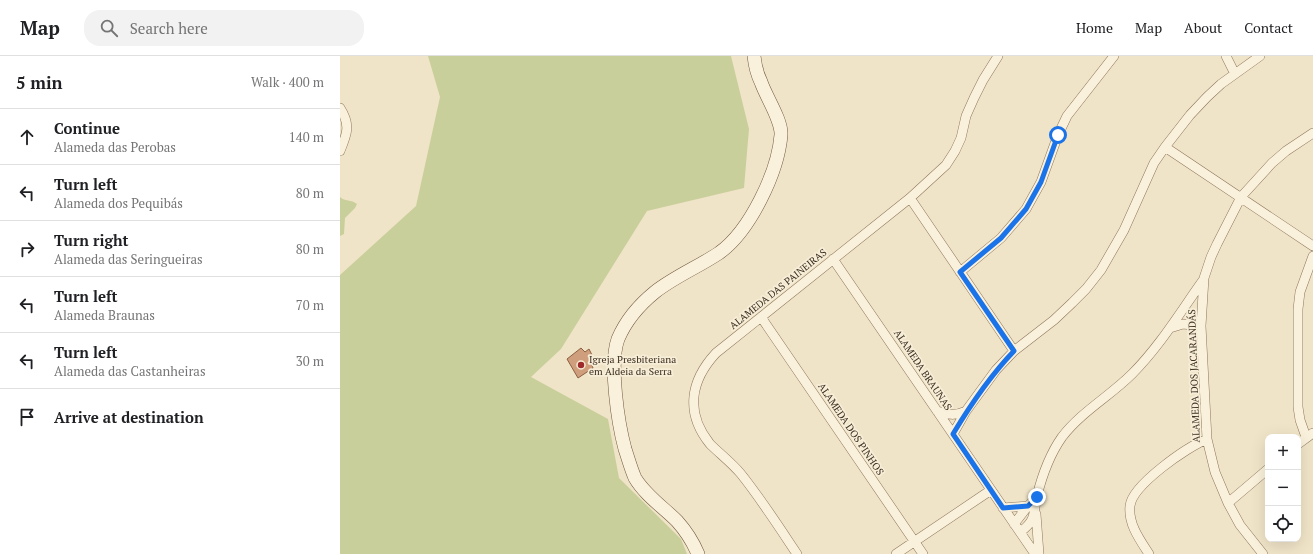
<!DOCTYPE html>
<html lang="en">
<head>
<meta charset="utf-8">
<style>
	body { margin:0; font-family:"PT Serif",serif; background:#f2f2f2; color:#202124 }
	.controls { position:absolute; right:12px; bottom:12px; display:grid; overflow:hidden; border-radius:8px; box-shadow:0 4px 16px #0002 }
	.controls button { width:36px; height:36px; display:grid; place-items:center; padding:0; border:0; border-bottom:1px solid #e0e0e0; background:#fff; color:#202124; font:20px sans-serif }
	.stop { position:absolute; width:12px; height:12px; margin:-9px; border:3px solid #1a73e8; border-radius:50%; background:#fff }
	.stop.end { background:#1a73e8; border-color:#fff; box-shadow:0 1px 4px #0008 }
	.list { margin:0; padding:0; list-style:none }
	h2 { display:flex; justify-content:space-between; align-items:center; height:52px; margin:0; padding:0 16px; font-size:17px }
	h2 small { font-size:13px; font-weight:400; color:#757577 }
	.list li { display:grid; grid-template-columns:26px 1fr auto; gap:12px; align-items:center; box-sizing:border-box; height:56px; padding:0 16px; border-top:1px solid #e0e0e0 }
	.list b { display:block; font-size:15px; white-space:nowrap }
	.list p { margin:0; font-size:13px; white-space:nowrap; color:#757577 }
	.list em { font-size:13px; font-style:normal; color:#757577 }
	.icon { flex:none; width:22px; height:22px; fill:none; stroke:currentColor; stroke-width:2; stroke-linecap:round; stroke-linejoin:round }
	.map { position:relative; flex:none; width:973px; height:498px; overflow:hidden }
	header { display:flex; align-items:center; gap:24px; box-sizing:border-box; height:56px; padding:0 20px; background:#fff; border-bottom:1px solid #e0e0e0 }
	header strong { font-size:19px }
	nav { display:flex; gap:22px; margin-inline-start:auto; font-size:14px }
	.search { width:280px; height:36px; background:#f2f2f2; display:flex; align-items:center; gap:10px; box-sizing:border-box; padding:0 14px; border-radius:16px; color:#757577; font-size:15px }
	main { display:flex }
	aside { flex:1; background:#fff }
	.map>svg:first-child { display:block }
	.green { fill:#c9cf9b }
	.building { fill:#cf9f7d; stroke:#8d5f41 }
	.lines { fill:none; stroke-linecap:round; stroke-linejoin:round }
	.street-casing { stroke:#8d765c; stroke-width:10 }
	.secondary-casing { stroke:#6f573f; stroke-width:14 }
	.street { stroke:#faf1dc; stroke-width:9 }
	.secondary { stroke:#faf1dc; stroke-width:13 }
	.route { stroke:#1a73e8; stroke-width:5 }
	.poi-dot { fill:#9e2a2b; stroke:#f7eed8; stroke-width:1.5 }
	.labels { text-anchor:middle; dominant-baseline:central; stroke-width:3.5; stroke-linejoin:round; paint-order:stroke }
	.street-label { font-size:10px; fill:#3d2e20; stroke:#f7eed8 }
	.poi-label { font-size:10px; fill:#3d2e20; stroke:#f7eed8; text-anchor:start }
</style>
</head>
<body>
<header>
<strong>Map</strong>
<div class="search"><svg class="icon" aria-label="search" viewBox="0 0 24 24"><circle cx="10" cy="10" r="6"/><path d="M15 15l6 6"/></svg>Search here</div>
<nav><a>Home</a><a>Map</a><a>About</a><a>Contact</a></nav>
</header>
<main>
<aside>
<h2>5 min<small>Walk · 400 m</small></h2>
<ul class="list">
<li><svg class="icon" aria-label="ahead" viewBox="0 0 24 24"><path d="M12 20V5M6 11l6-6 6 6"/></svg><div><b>Continue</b><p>Alameda das Perobas</p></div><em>140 m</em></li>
<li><svg class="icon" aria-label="left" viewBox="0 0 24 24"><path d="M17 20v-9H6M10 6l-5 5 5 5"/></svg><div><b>Turn left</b><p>Alameda dos Pequibás</p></div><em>80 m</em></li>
<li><svg class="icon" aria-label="right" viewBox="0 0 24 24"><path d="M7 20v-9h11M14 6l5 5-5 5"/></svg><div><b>Turn right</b><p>Alameda das Seringueiras</p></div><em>80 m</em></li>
<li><svg class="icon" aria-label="left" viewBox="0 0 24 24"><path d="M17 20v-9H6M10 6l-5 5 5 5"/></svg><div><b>Turn left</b><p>Alameda Braunas</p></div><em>70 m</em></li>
<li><svg class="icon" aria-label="left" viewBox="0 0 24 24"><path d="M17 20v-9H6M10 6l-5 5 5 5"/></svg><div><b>Turn left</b><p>Alameda das Castanheiras</p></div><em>30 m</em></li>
<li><svg class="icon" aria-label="arrive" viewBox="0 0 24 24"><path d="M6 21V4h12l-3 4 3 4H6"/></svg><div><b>Arrive at destination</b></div></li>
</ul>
</aside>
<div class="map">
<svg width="973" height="498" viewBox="0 0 973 498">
	<rect width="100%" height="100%" fill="#f0e4c8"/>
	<!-- green -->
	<path class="green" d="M88 0H391L409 73 404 132 307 155 221 293 191 321 268 363 279 422 341 483 347 498H0V219L76 150 100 41Z
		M0 141C5 146 11 143 17 148L15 152 5 162 4 178 0 180Z"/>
	<!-- building -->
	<path class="building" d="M241 292 245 296 249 293 255 305 251 307 253 312 238 322 227 303Z"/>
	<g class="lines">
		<defs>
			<path id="street" d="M886 0 895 18
				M0 52C11 69 7 78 0 95
				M825 91 973 190
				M570 142 674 295
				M493 203 695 498
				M620 216 661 182 686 153 701 126 718 79 727 60 774 0
				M421 261 583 498
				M830 272 843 268 861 270
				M597 355C608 359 615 360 626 355
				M613 378 626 355 656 314 674 295 714 264 732 247 746 233 761 214 784 174 814 107 825 91 850 59 867 41 881 28 920 0
				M966 381 960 364 958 351V253L960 236 973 200
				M958 388 973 377
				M888 447 928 413
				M663 452 688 450
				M696 458 699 498
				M674 468 688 450 697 441
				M680 476C697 464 693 457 697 440 702 420 710 398 722 381 741 356 770 340 792 318 820 290 841 255 864 223
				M457 498C439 471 421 443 401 418 392 407 380 398 370 388 345 357 350 325 376 297L570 142 606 109 615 95 621 82 626 60 634 42 643 24 658 0
				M556 498 651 434
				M809 498C800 484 788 468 790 450 792 429 847 391 867 383
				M923 498 900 469 888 447 875 416 867 383 861 270 864 222 871 201 877 188 901 141 932 107 946 95 973 77"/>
			<path id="secondary" d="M358 498C353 486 346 475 337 465 323 451 305 439 295 422 291 413 288 402 285 393 278 367 269 308 278 283 286 264 299 249 315 236 334 221 358 211 379 197 410 175 438 116 441 79 442 64 426 41 421 26 417 18 415 9 414 0"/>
		</defs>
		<!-- street casing -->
		<use href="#street" class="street-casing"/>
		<!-- secondary casing -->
		<use href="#secondary" class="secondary-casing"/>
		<!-- street -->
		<use href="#street" class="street"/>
		<!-- secondary -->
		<use href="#secondary" class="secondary"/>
	</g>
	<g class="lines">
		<!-- route -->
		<path class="route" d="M697 441 688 450 663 452 613 378C631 348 650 320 674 295L620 216 661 182 686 153 701 126 718 79"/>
	</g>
	<!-- markers -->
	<circle class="poi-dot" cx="241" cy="309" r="4"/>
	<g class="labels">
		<!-- street labels -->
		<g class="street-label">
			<text transform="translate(438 233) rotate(-39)">ALAMEDA DAS PAINEIRAS</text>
			<text transform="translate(583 314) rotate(56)">ALAMEDA BRAUNAS</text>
			<text transform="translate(854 320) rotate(-92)">ALAMEDA DOS JACARANDÁS</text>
			<text transform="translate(511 373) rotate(56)">ALAMEDA DOS PINHOS</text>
		</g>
		<!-- poi labels -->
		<g class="poi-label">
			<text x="249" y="303">Igreja Presbiteriana<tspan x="249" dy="12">em Aldeia da Serra</tspan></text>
		</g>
	</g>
</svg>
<div class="controls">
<button>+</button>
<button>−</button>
<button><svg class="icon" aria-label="locate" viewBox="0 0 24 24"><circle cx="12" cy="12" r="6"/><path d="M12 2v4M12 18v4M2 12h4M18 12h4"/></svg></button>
</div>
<div class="stop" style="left:718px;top:79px"></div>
<div class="stop end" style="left:697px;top:441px"></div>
</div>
</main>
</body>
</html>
